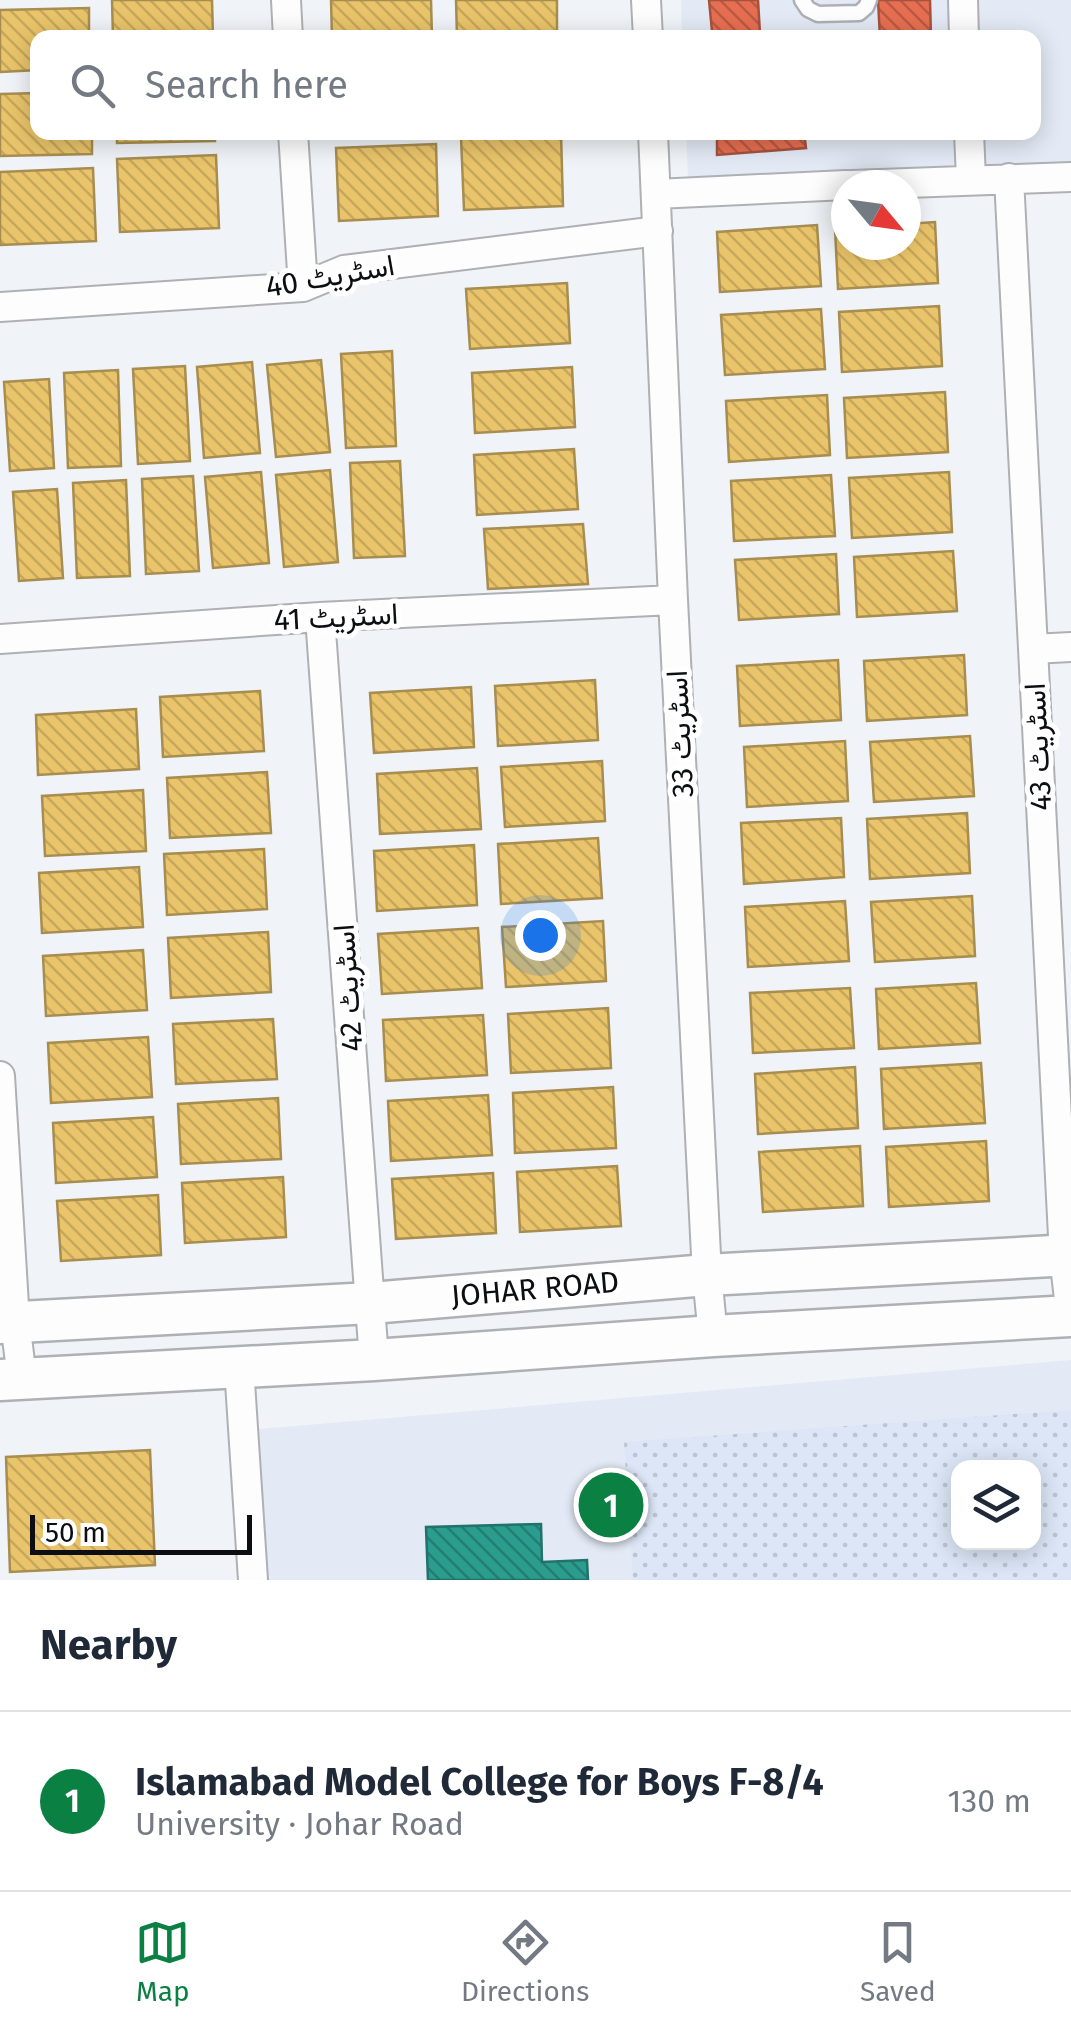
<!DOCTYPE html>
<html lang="en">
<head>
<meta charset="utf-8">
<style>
	body { margin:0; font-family:"Fira Sans",Vazirmatn,sans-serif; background:#f2f2f3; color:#1f2937 }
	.controls { position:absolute; right:30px; bottom:30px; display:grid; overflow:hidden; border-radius:20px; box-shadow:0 5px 25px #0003 }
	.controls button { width:90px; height:90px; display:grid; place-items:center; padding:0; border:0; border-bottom:2px solid #e0e1e3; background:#fff; color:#1f2937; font:50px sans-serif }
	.compass { position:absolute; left:831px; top:170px; width:90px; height:90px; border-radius:50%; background:#fff; box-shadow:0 5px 25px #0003; rotate:119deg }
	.scale { position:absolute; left:30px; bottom:25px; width:222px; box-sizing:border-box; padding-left:10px; border:5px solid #0c0e12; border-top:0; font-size:28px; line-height:35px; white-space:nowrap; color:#0c0e12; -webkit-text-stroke:8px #fff; paint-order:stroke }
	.you { position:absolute; left:540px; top:935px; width:35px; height:35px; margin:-25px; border:8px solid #fff; border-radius:50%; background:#1a73e8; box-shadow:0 0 0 15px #1a73e833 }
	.badge { display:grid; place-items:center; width:65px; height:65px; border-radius:50%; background:#0b8043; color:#fff; font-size:32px; font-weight:700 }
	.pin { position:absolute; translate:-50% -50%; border:5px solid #fff; box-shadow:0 2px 10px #0006 }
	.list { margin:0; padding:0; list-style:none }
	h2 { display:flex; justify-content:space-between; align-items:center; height:130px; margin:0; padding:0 40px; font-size:42px }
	h2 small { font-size:32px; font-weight:400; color:#747a83 }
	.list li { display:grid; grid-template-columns:65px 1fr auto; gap:30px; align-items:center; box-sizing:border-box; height:180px; padding:0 40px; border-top:2px solid #e0e1e3 }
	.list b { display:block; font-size:38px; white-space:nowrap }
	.list p { margin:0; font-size:32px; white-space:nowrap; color:#747a83 }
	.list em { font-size:32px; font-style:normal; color:#747a83 }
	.icon { flex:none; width:55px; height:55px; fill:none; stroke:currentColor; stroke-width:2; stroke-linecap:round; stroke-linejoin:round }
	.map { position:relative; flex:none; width:1071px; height:1580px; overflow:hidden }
	.search { position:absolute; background:#fff; box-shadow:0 5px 25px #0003; left:30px; right:30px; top:30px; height:110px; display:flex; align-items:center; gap:25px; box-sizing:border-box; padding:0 35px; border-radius:20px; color:#747a83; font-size:38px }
	.sheet { height:310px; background:#fff }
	nav { display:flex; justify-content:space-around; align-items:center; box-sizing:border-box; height:140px; border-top:2px solid #e0e1e3; background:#fff; font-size:28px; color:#747a83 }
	nav a { display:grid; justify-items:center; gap:5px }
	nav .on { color:#0b8043 }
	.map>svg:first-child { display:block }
	.built { fill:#e3eaf5; fill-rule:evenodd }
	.green { fill:url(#green-dots); fill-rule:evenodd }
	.homes { fill:url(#homes-back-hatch); stroke:#a78d50; stroke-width:2.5 }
	.shops { fill:url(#shops-back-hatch); stroke:#a5523e; stroke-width:2.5 }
	.schools { fill:url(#schools-back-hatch); stroke:#21726a; stroke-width:2.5 }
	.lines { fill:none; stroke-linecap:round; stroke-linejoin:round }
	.lane-casing { stroke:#aeb0b4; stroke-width:19 }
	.street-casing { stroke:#aeb0b4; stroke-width:32 }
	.secondary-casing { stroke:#aeb0b4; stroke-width:45 }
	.lane { stroke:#fdfdfe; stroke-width:14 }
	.street { stroke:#fdfdfe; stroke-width:28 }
	.secondary { stroke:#fdfdfe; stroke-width:40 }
	.labels { text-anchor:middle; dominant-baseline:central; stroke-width:10; stroke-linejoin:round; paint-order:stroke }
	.street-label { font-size:30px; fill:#0c0e12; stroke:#fff }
</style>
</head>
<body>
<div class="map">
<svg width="1071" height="1580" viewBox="0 0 1071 1580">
	<defs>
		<pattern id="green-dots" width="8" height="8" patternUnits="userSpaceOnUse" patternTransform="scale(2.5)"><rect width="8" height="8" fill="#dce6f6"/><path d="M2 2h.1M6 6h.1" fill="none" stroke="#bcc4d2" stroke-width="1.8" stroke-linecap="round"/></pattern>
		<pattern id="homes-back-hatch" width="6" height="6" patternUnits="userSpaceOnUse" patternTransform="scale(2.5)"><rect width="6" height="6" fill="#e9c46a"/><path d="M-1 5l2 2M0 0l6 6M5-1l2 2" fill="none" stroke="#c7a75b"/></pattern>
		<pattern id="shops-back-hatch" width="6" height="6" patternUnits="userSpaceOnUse" patternTransform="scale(2.5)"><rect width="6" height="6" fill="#e76f51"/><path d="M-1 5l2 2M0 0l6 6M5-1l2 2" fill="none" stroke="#ba5a42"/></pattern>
		<pattern id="schools-back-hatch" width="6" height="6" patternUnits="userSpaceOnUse" patternTransform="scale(2.5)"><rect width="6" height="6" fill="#2a9d8f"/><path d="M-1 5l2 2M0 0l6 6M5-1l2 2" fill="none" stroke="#227e73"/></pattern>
	</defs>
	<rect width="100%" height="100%" fill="#f0f4f8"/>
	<!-- built -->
	<path class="built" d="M681 0H1071V164L688 181 686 133 1034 132V38L682 37Z
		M1071 1360V1580H266L259 1429ZM958 1468H1034V1542H958Z"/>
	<!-- green -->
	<path class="green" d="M1071 1410V1580H633L624 1442ZM958 1468H1034V1542H958Z"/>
	<!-- homes -->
	<path class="homes" d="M112 0H212L213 38H113Z
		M331 0H431L432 38H332Z
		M456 0H557V34L457 37Z
		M89 8V38H38V70L0 72V10Z
		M38 93V132H92V154L0 156V94Z
		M117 132H215V141L117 143Z
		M561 133 563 206 464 210 461 137Z
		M436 144 438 216 339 221 336 148Z
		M216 155 219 228 120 232 117 159Z
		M93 168 96 241 0 245V172Z
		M935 222 938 283 838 289 835 229 846 228V245H906V224Z
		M817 225 821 286 720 292 717 232Z
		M567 283 570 343 470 349 466 289Z
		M939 306 942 366 842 372 839 312Z
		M821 309 825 369 725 375 721 315Z
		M392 351 396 446 346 448 341 354Z
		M321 360 330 452 276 457 267 365Z
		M252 362 260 453 204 458 197 367Z
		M185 366 190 461 138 464 133 369Z
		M572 367 575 427 475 433 472 373Z
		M118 370 121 466 68 468 64 373Z
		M49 379 54 468 10 471 4 382Z
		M945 392 948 452 847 458 844 398Z
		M827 395 830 455 729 462 726 401Z
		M574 449 578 509 477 515 474 455Z
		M400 461 405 556 354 558 350 463Z
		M330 470 338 562 284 567 276 475Z
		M261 472 269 563 213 568 205 477Z
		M949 472 952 532 852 538 849 478Z
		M831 475 835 536 734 541 731 481Z
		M193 476 199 571 146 574 142 479Z
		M126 480 130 576 77 578 73 483Z
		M57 489 63 578 19 581 13 492Z
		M583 524 588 584 488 589 484 529Z
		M953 551 957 611 857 617 854 557Z
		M836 554 839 614 739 620 735 560Z
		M964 655 967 715 867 721 864 661Z
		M838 660 841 720 740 726 737 666Z
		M595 680 598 740 498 746 495 686Z
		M471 687 474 747 374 753 370 693Z
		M260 691 264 751 163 757 160 697Z
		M136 709 139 769 38 775 36 715Z
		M970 736 974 796 874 802 870 742Z
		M845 741 848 801 747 807 744 747Z
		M602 761 605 821 505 827 501 767Z
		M477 768 481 829 380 834 377 774Z
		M267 772 271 833 170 838 167 778Z
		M143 790 146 851 45 856 42 796Z
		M967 813 970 873 870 879 867 819Z
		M841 818 844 877 744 884 741 823Z
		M598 838 602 898 501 904 498 844Z
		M474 845 477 905 377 911 374 851Z
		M264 849 267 909 167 915 164 854Z
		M139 867 143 927 42 933 39 873Z
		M972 896 975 956 875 962 871 902Z
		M845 901 849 961 748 967 745 907Z
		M603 921 606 981 506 987 502 927Z
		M478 928 482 988 382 994 378 934Z
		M268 932 271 992 171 998 168 938Z
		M143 950 147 1010 46 1016 43 956Z
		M976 983 980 1043 879 1049 876 989Z
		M850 988 854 1048 753 1053 750 993Z
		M608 1008 611 1068 511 1073 508 1014Z
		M483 1015 487 1075 386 1081 383 1020Z
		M273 1019 277 1079 176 1084 173 1024Z
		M148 1037 152 1097 51 1103 48 1043Z
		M981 1063 985 1123 884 1129 881 1069Z
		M855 1067 858 1128 758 1134 755 1074Z
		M613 1087 616 1148 515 1153 513 1093Z
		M488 1095 492 1155 391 1161 388 1101Z
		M278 1098 281 1159 181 1164 178 1104Z
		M153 1117 157 1177 56 1183 53 1123Z
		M986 1141 989 1201 889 1207 886 1147Z
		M860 1146 863 1206 763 1212 759 1152Z
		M617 1166 621 1226 520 1232 517 1172Z
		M493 1173 496 1233 396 1239 392 1179Z
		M283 1177 286 1237 185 1243 182 1183Z
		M158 1195 161 1255 61 1261 57 1201Z
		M150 1450 155 1565 10 1572 6 1457Z"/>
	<!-- shops -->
	<path class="shops" d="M709 0H758L760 34 712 31Z
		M878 0H930L931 38H880Z
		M717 132H804L806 148 717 155Z"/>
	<!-- schools -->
	<path class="schools" d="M541 1524 542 1562 587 1560 588 1580H428L426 1527Z"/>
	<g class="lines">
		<defs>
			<path id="lane" d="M802 0 808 9 818 14 859 13 866 7 869 0"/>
			<path id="street" d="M286 0 288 38
				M646 0 648 38
				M963 0 964 38
				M293 132 303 287
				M653 132 673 600 707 1275 713 1336
				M969 132 971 179
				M1009 178 1064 1256 1071 1316
				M852 185 1071 177
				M656 194 846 185
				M0 307 303 287 344 270 658 231
				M320 617 374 1360
				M0 639 320 617 673 600
				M1033 649 1071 647
				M0 1076 15 1322 22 1378
				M239 1367 253 1580"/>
			<path id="secondary" d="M0 1323 371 1303 707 1275 1071 1255
				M0 1380 374 1360 713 1336 1071 1316"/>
		</defs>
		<!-- lane casing -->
		<use href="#lane" class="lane-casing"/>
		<!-- street casing -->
		<use href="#street" class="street-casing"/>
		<!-- secondary casing -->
		<use href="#secondary" class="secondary-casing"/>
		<!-- lane -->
		<use href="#lane" class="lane"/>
		<!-- street -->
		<use href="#street" class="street"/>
		<!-- secondary -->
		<use href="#secondary" class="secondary"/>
	</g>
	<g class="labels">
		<!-- street labels -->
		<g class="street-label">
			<text transform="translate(330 276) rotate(-10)">اسٹریٹ 40</text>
			<text transform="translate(336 617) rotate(-3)">اسٹریٹ 41</text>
			<text transform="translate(680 734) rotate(-93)">اسٹریٹ 33</text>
			<text transform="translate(1038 747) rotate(-93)">اسٹریٹ 43</text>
			<text transform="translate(348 988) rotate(-94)">اسٹریٹ 42</text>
			<text transform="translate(535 1289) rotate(-5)">JOHAR ROAD</text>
		</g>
	</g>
</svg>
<div class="controls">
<button><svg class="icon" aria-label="layers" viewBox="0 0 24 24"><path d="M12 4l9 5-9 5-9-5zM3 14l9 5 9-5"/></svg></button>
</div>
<svg class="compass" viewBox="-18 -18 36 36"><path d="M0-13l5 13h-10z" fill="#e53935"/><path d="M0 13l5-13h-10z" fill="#747a83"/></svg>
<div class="scale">50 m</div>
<div class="you"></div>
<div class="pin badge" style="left:611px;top:1505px">1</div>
<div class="search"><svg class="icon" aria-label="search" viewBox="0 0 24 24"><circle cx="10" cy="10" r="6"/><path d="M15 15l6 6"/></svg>Search here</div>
</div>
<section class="sheet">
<h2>Nearby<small></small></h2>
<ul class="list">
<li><span class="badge">1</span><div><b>Islamabad Model College for Boys F-8/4</b><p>University · Johar Road</p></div><em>130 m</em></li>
</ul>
</section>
<nav>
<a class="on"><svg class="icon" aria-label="map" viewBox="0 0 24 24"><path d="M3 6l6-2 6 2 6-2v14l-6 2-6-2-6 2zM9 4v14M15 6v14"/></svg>Map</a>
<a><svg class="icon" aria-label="directions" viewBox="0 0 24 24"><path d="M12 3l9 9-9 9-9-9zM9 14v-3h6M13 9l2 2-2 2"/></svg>Directions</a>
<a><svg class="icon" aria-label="saved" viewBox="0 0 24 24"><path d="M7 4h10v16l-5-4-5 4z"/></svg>Saved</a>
</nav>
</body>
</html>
